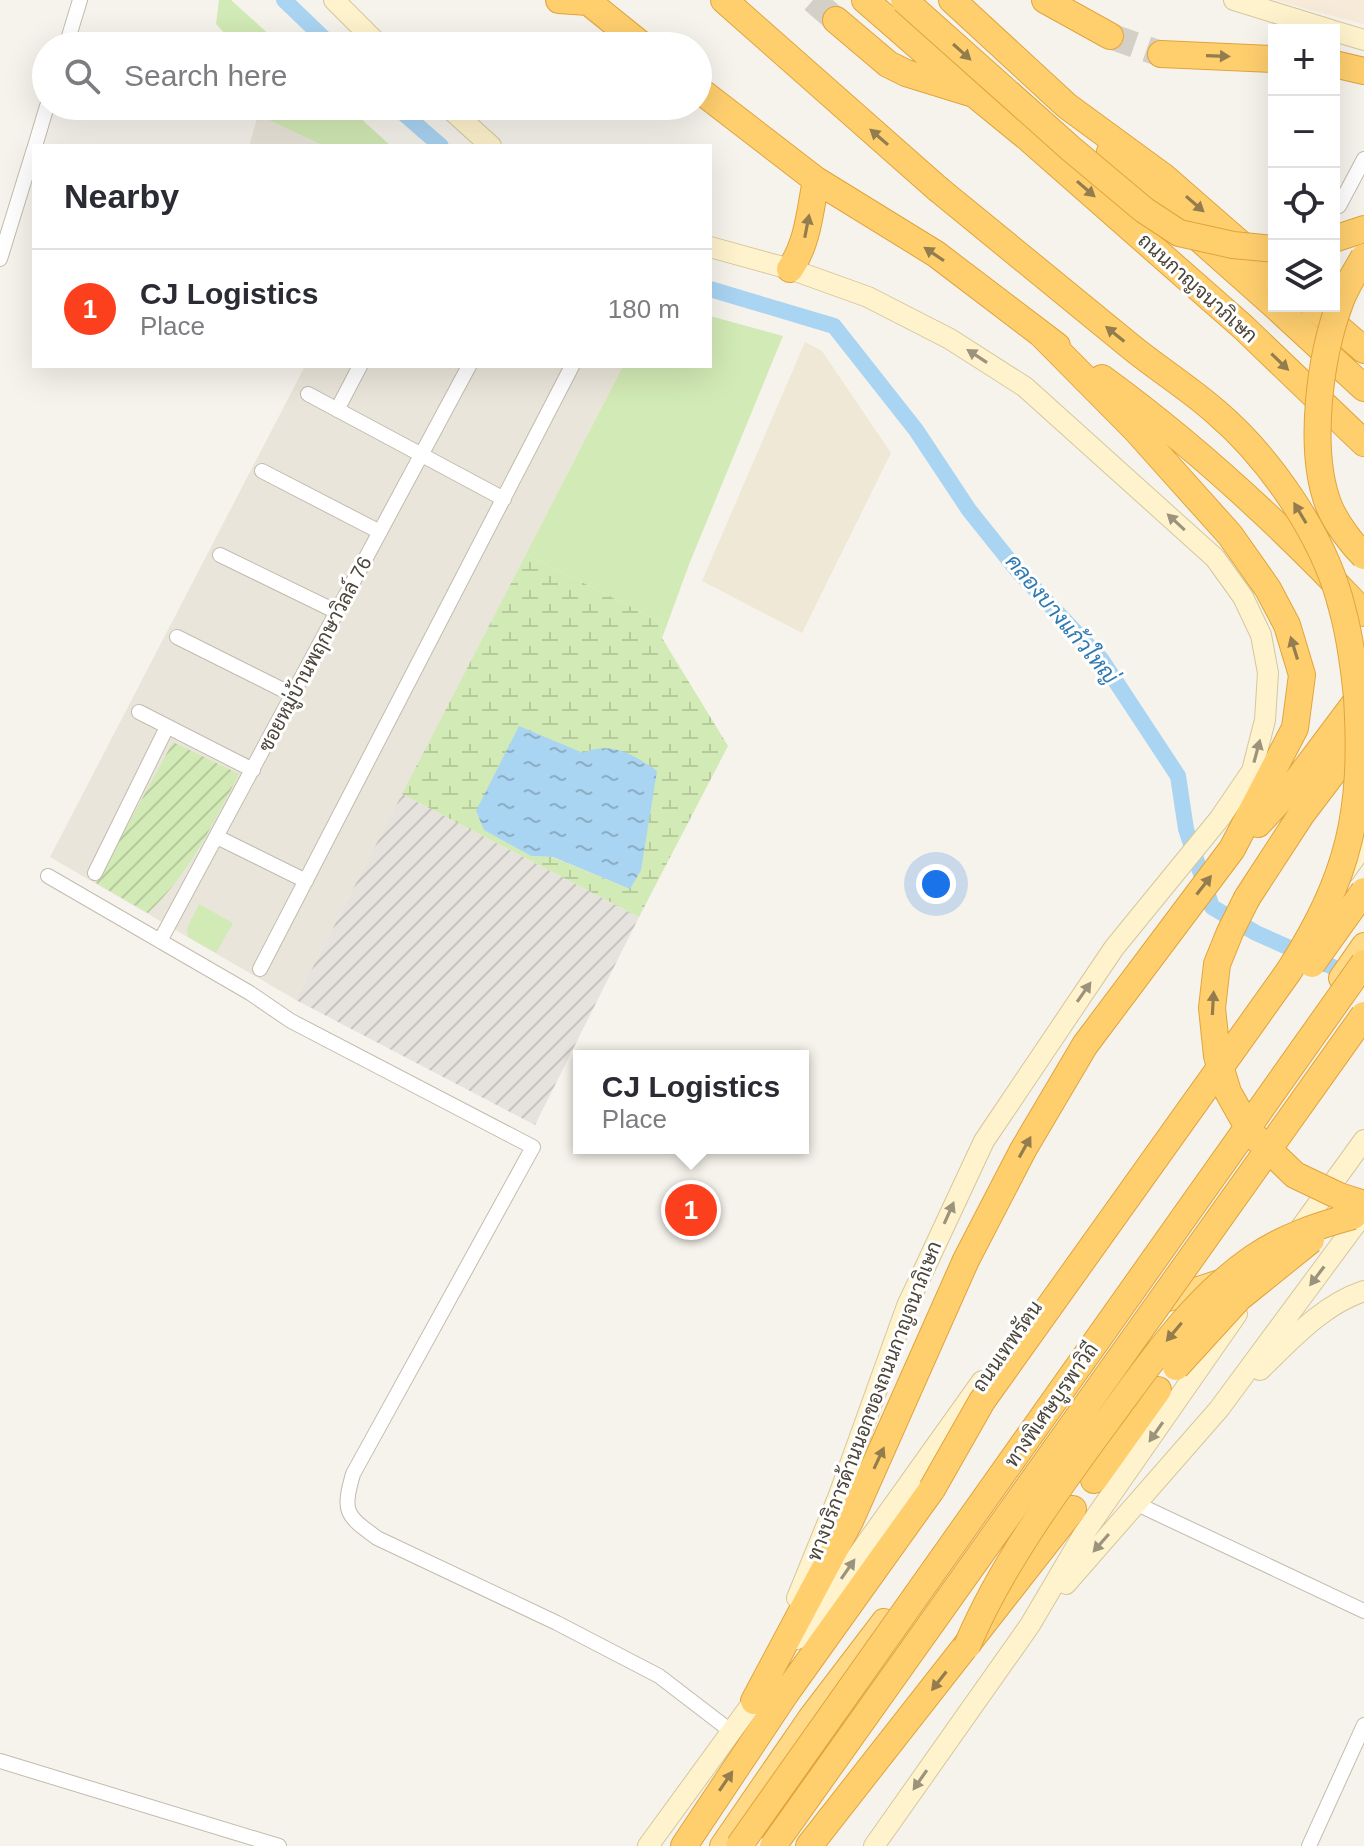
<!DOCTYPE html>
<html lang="en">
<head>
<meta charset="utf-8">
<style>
	body { margin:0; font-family:Helvetica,Sarabun,sans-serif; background:#f2f2f3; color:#2b2b33 }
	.controls { position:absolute; right:24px; top:24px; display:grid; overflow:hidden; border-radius:0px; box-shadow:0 8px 32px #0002 }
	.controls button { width:72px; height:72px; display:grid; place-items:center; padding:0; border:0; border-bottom:2px solid #e1e1e2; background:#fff; color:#2b2b33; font:40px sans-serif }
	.you { position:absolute; left:936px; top:884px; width:28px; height:28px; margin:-20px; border:6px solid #fff; border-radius:50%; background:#1a73e8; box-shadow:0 0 0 12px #1a73e833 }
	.badge { display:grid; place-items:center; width:52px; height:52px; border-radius:50%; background:#fc3f1d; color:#fff; font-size:26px; font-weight:700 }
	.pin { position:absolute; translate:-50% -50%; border:4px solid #fff; box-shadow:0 2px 8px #0006 }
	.popup { position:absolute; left:573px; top:1050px; width:236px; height:104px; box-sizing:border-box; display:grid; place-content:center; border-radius:0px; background:#fff; filter:drop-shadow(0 2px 6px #0005); font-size:26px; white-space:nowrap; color:#7c7c81 }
	.popup b { font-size:30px; color:#2b2b33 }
	.popup::after { content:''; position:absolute; left:50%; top:100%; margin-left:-16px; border:16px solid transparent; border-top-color:#fff }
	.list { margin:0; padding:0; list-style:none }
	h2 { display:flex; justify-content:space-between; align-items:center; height:104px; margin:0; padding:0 32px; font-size:34px }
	h2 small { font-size:26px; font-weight:400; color:#7c7c81 }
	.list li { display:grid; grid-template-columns:52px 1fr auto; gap:24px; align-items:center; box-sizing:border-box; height:120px; padding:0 32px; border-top:2px solid #e1e1e2 }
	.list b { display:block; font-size:30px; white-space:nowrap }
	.list p { margin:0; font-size:26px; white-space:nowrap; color:#7c7c81 }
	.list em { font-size:26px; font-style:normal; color:#7c7c81 }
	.icon { flex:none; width:44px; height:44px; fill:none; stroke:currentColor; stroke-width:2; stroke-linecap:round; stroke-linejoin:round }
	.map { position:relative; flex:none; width:1364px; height:1846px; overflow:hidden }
	.search { position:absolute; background:#fff; box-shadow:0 8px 32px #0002; left:32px; top:32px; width:680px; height:88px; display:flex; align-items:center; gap:20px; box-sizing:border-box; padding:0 28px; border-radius:44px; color:#7c7c81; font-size:30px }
	.panel { position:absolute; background:#fff; box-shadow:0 8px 32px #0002; left:32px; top:144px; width:680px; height:224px; border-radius:0px }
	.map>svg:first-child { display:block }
	.residential { fill:#eae5da }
	.commercial { fill:#f7ead8 }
	.industrial { fill:url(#industrial-furrows) }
	.education { fill:#efe8d6 }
	.green { fill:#d2eab5 }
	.wetland { fill:url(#wetland-marsh); fill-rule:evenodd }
	.garden { fill:url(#garden-furrows) }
	.water { fill:url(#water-ripples) }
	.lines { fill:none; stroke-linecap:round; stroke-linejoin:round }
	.canal { stroke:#a9d4f2; stroke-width:16 }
	.motorway-tunnel { stroke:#d4d0c8; stroke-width:26; stroke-dasharray:26 13; stroke-linecap:butt }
	.minor-casing { stroke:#c2bbae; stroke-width:16 }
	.secondary-casing { stroke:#d6c79b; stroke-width:22 }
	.trunk-casing { stroke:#e0a43c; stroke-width:26 }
	.motorway-casing { stroke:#e0a43c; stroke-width:28 }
	.minor { stroke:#fff; stroke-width:14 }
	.secondary { stroke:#fff3cd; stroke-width:20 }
	.trunk { stroke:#ffd985; stroke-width:24 }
	.motorway { stroke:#ffcf6e; stroke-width:26 }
	.motorway-bridge-casing { stroke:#e0a43c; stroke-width:28; stroke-linecap:butt }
	.motorway-bridge { stroke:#ffcf6e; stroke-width:26 }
	.oneway { fill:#937c4e }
	.oneway2 { fill:#9c937c }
	.labels { text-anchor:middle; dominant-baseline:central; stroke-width:6; stroke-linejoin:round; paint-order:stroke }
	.street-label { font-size:20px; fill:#4b4439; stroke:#fff }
	.water-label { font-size:22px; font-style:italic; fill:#2e7ab2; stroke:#fff }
</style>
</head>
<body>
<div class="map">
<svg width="1364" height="1846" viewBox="0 0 1364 1846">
	<defs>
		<pattern id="industrial-furrows" width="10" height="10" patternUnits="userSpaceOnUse" patternTransform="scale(2)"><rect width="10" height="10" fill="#e6e2dd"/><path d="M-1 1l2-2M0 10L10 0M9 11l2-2" fill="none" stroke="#c7c3be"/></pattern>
		<pattern id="wetland-marsh" width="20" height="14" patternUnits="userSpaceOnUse" patternTransform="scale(2)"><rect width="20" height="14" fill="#d2eab5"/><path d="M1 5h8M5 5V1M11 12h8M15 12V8" fill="none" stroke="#b6ca9c"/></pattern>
		<pattern id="garden-furrows" width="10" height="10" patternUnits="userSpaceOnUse" patternTransform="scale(2)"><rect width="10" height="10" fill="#d2eab5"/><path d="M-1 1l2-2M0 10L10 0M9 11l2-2" fill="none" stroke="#b6ca9c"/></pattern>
		<pattern id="water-ripples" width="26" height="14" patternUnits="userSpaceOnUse" patternTransform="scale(2)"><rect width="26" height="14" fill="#a9d4f2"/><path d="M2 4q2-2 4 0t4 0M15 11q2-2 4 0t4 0" fill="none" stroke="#8caec5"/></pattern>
	</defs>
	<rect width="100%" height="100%" fill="#f6f3ec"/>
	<!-- residential -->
	<path class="residential" d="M258 115 324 146H249Z
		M305 366H623L296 1000 50 857Z"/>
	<!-- commercial -->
	<path class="commercial" d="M1276 0H1364V24L1310 10Z"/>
	<!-- industrial -->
	<path class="industrial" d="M402 794 639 917 535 1125 296 1000Z"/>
	<!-- education -->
	<path class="education" d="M805 342 822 351 891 453 802 633 702 581Z"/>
	<!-- green -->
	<path class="green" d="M219 0H231L282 46H236L216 24Z
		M234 106H347L391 146H324L258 115 234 109Z
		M710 316 783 336 690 562 662 638 661 622 526 554 623 366H710Z
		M199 904 233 923 216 953 188 937 187 928Z"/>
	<!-- wetland -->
	<path class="wetland" d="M526 554 661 622 662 638 728 746 639 917 402 794ZM476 812 630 889 552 857 531 856 485 830Z"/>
	<!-- garden -->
	<path class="garden" d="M173 742 239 774C214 822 188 876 148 913L96 883Z"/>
	<!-- water -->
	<path class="water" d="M519 726 583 753C611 741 633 754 657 771L641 870 630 889 553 857 531 856 484 830 476 811Z"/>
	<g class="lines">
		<!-- canal -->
		<path class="canal" d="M284 0 332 46
			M395 106 441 146
			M710 289 834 326 916 430 969 510 1017 570 1101 659 1178 776 1186 829 1212 907 1256 933 1353 976"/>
		<!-- motorway-tunnel -->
		<path class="motorway-tunnel" d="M813 0 836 20
			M1110 36 1161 54"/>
		<defs>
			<path id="minor" d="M66 46 80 0
				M35 146 47 106
				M1339 206 1364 159
				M0 259 34 149
				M308 394 504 499
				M337 410 360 366
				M262 471 380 532
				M220 555 337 612
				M177 637 293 695
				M139 712 253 770
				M217 837 306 881
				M95 873 167 727
				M48 876 250 993 291 1021 533 1147 353 1474C342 1513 346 1515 377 1538L557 1623 659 1676 732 1732
				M160 941 469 366
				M260 969 572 366
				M1135 1503 1364 1611
				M0 1761 279 1846
				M1309 1846 1364 1725"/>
			<path id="secondary" d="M334 0 380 46
				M1234 0 1331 30
				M1334 31 1364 40
				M447 106 491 146
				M710 247 790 269 868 297 950 339 1025 387 1215 558 1243 597 1261 635 1268 673 1265 720 1252 771 1220 818 1114 948 984 1141 907 1306 839 1495 797 1598
				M1344 873 1364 845
				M1294 1237 1364 1140
				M1260 1370C1291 1340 1322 1305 1364 1291
				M1066 1584 1219 1409 1364 1213
				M798 1639 982 1381
				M648 1846 761 1691
				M874 1846 1030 1625 1083 1535 1237 1314"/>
			<path id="trunk" d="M1341 978 1364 945
				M1168 1299 1226 1280
				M722 1846 810 1718 884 1621"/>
			<path id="motorway" d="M559 0 588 2
				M586 0 643 46
				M724 0 938 189
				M865 0 965 87
				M952 0 1067 106 1164 177 1274 273
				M1045 0 1110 36
				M836 20 888 64 906 73 974 94 1028 138 1243 327 1364 443
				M1161 54 1274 59
				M1334 64 1364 71
				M698 89 816 180 936 254 1057 346
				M1110 152 1150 195 1274 305
				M1334 239 1364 229
				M790 269C808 243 810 211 816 180
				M1275 306 1364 388
				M1313 306 1364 350
				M1102 378C1197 447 1283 527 1364 613
				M1258 824 1292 787 1364 691
				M1247 898 1301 815 1364 732
				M1094 1480 1158 1390
				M754 1701 850 1521 966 1260 1023 1150 1085 1045 1232 849 1295 728 1302 675 1287 625 1268 589 1230 535 1136 430 1042 335
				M684 1846 786 1693 932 1489
				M809 1846 1073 1509"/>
		</defs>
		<!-- minor casing -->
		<use href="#minor" class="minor-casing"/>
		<!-- secondary casing -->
		<use href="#secondary" class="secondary-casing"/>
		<!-- trunk casing -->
		<use href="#trunk" class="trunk-casing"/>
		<!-- motorway casing -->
		<use href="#motorway" class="motorway-casing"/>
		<!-- minor -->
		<use href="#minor" class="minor"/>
		<!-- secondary -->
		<use href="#secondary" class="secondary"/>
		<!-- trunk -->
		<use href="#trunk" class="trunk"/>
		<!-- motorway -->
		<use href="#motorway" class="motorway"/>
		<defs>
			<path id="motorway-bridge" d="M904 0 1070 148 1144 210 1179 233 1233 245 1274 249
				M1364 257C1356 271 1347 285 1341 300 1320 355 1307 450 1329 506 1336 523 1351 543 1364 556
				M1247 898 1230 932 1217 964 1212 1008 1217 1056 1228 1092 1251 1133 1295 1175 1339 1196 1364 1204
				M1312 964 1364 891
				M1176 1367 1239 1298 1311 1240
				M932 1489 982 1401 1289 971C1350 875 1364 812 1357 697 1354 668 1350 636 1342 608 1325 538 1271 459 1216 412 1189 388 1158 369 1130 346 1066 293 1002 241 938 189
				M967 1646C1001 1565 1056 1491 1108 1420 1151 1362 1192 1300 1253 1258 1284 1237 1316 1226 1353 1216
				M739 1846 1364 963
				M773 1846 1364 1015"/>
		</defs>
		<!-- motorway-bridge casing -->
		<use href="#motorway-bridge" class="motorway-bridge-casing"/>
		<!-- motorway-bridge -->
		<use href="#motorway-bridge" class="motorway-bridge"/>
	</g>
	<!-- one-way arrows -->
	<defs><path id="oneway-solid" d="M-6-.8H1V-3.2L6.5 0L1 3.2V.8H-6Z" transform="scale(2)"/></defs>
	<g class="oneway">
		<use href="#oneway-solid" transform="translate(962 52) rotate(42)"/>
		<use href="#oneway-solid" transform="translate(1218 56) rotate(2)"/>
		<use href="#oneway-solid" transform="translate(879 137) rotate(-139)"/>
		<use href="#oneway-solid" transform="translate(1086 189) rotate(41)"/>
		<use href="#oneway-solid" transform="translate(1195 204) rotate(41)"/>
		<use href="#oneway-solid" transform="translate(807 226) rotate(-79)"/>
		<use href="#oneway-solid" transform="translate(934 254) rotate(-146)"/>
		<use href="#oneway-solid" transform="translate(1115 334) rotate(-141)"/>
		<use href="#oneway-solid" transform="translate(1280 362) rotate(44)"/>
		<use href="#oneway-solid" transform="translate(1300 513) rotate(-121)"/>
		<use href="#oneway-solid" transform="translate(1294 648) rotate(-107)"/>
		<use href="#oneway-solid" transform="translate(1204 885) rotate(-52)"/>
		<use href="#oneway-solid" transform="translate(1213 1003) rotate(-87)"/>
		<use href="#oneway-solid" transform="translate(1025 1147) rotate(-61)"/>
		<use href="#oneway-solid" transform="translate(1174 1332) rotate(130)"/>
		<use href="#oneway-solid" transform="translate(879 1458) rotate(-65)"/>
		<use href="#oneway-solid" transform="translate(939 1681) rotate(128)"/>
		<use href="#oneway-solid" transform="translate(726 1781) rotate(-56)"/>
	</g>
	<g class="oneway2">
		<use href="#oneway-solid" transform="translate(977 356) rotate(-147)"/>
		<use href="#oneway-solid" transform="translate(1176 522) rotate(-137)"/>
		<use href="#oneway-solid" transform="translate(1257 751) rotate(-75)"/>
		<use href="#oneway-solid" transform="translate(1084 992) rotate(-55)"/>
		<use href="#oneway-solid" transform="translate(949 1213) rotate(-66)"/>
		<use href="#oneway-solid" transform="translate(1317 1276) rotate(127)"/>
		<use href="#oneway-solid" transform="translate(1156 1432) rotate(125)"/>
		<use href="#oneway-solid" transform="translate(1101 1543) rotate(131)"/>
		<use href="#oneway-solid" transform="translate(848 1569) rotate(-55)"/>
		<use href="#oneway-solid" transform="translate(920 1780) rotate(125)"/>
	</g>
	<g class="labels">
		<!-- street labels -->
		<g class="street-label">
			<text transform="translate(1198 288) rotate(42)">ถนนกาญจนาภิเษก</text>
			<text transform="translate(315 654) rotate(-62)">ซอยหมู่บ้านพฤกษาวิลล์ 76</text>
			<text transform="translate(1007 1346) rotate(-55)">ถนนเทพรัตน</text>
			<text transform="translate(874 1401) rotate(-69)">ทางบริการด้านนอกของถนนกาญจนาภิเษก</text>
			<text transform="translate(1051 1405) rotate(-55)">ทางพิเศษบูรพาวิถี</text>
		</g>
		<!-- water labels -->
		<g class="water-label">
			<text transform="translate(1062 619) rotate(50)">คลองบางแก้วใหญ่</text>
		</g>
	</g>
</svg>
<div class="controls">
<button>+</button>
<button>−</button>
<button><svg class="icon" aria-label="locate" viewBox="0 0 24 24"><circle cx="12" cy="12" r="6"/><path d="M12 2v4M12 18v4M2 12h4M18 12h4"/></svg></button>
<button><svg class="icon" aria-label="layers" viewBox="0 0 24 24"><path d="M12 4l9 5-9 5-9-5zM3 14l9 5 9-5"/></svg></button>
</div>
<div class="you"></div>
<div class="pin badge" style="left:691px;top:1210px">1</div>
<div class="popup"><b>CJ Logistics</b>Place</div>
<div class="search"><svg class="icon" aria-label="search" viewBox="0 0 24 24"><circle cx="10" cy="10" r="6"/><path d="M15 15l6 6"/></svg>Search here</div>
<section class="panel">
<h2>Nearby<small></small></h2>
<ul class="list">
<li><span class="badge">1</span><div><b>CJ Logistics</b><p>Place</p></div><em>180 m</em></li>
</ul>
</section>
</div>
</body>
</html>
